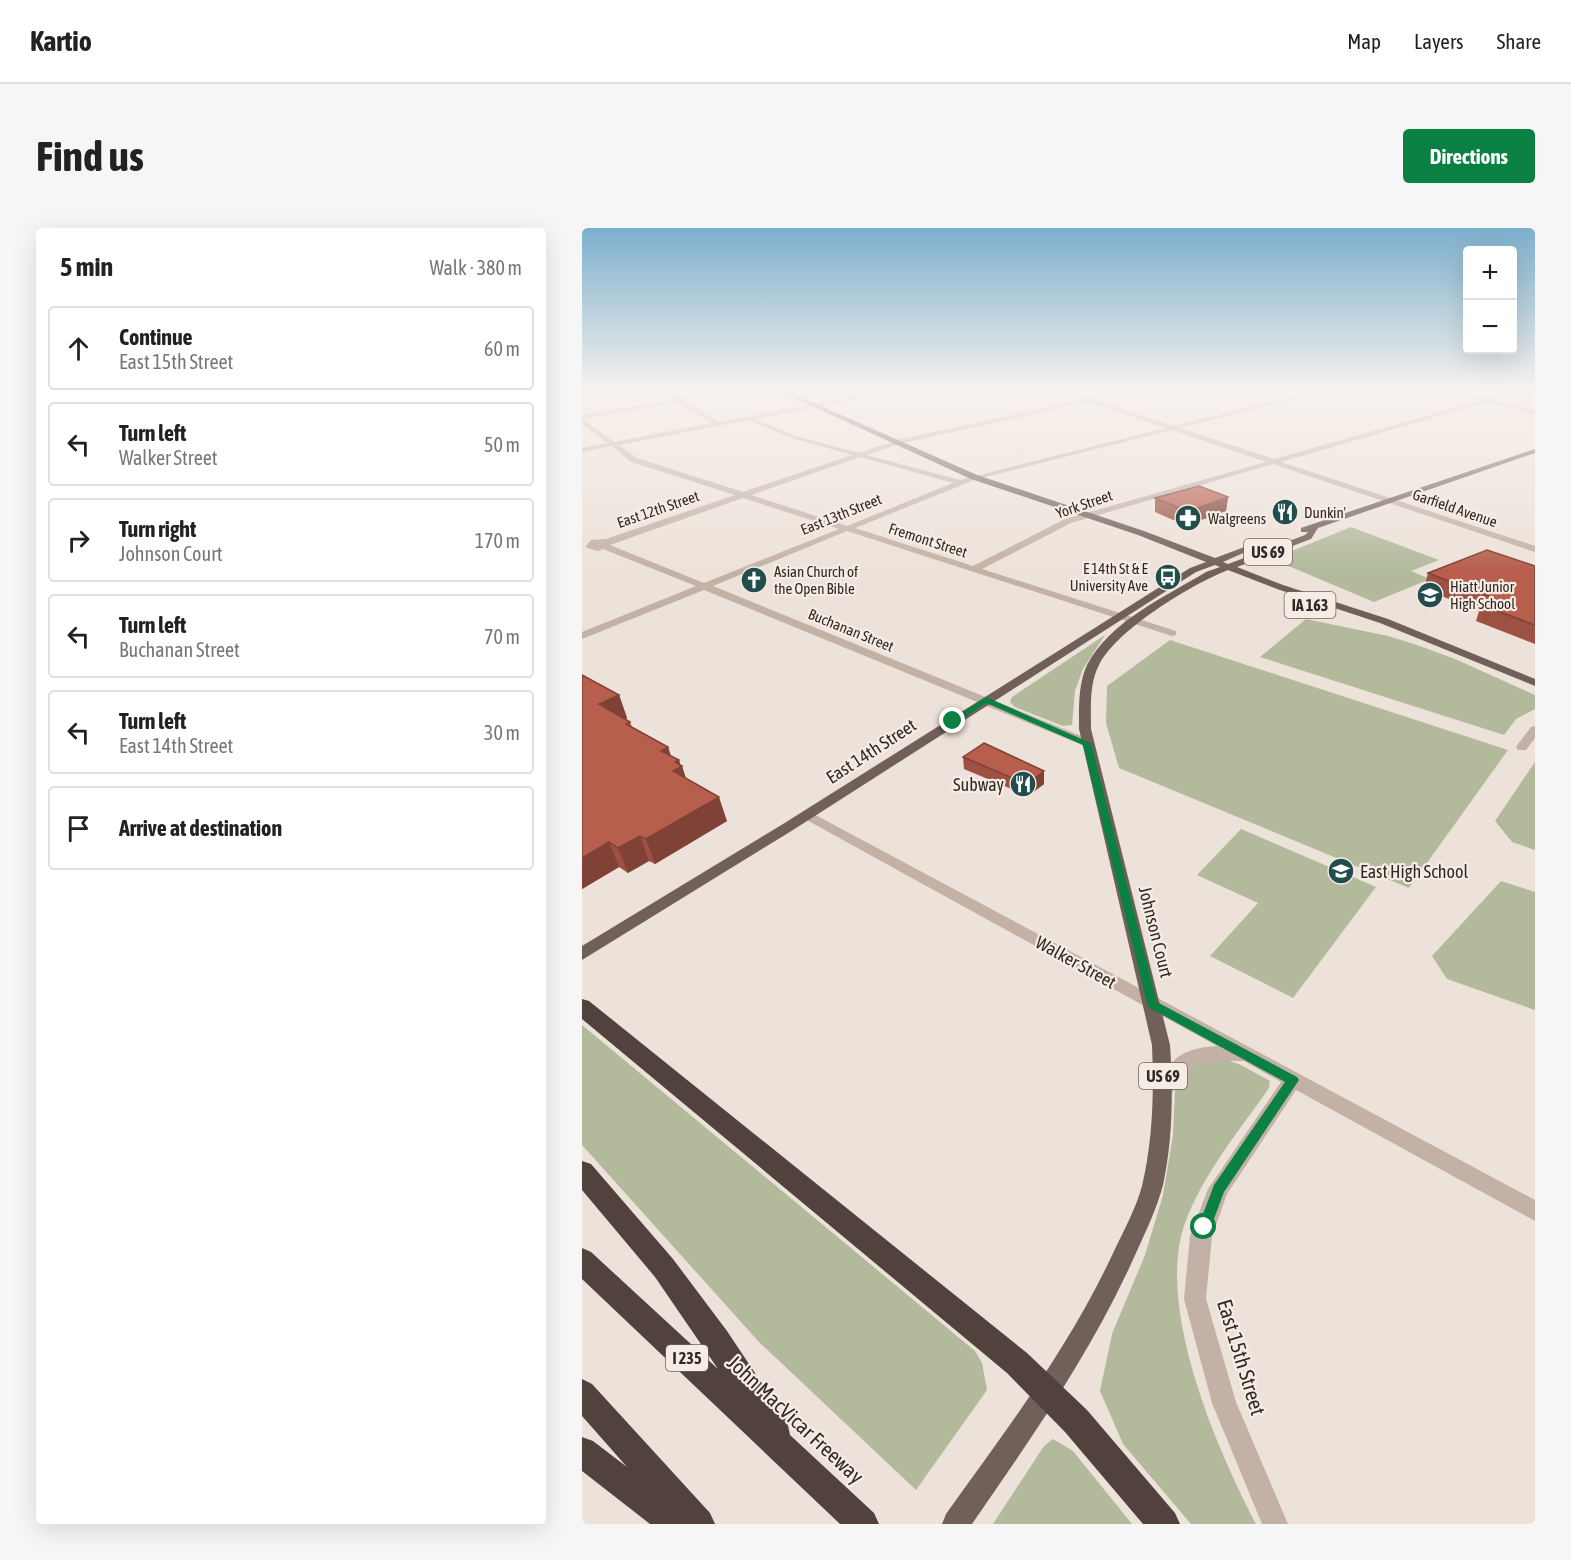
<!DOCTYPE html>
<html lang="en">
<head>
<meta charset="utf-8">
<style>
	body { margin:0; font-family:"Asap Condensed",sans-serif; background:#f6f6f6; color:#222 }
	.controls { position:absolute; right:18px; top:18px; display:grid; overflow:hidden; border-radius:6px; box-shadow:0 6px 24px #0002 }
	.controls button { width:54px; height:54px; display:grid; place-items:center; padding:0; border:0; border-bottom:2px solid #e0e0e0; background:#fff; color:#222; font:30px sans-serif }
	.stop { position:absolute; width:18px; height:18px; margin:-14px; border:4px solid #0b8043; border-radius:50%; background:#fff }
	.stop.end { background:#0b8043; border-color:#fff; box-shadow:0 2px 6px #0008 }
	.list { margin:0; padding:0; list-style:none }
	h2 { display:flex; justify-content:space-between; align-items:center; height:78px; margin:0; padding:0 24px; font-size:26px }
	h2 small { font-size:20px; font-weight:400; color:#767676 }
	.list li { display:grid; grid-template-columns:39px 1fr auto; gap:18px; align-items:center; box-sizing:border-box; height:84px; margin:0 12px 12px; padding:0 12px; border:2px solid #e0e0e0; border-radius:6px }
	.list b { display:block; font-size:22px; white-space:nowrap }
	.list p { margin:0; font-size:20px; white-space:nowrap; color:#767676 }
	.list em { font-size:20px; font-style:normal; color:#767676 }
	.icon { flex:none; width:33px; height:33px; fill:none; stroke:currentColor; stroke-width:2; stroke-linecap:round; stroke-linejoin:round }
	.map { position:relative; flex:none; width:953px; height:1296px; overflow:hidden; border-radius:6px }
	header { display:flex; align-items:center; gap:36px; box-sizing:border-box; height:84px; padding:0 30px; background:#fff; border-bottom:2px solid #e0e0e0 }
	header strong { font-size:28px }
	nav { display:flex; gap:33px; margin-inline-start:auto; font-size:21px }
	.intro { display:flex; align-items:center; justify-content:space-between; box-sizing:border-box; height:144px; padding:0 36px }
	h1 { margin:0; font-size:42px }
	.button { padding:15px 27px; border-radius:6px; background:#0b8043; color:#fff; font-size:21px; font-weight:700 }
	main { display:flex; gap:36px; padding:0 36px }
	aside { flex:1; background:#fff; border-radius:6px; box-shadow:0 6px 24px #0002 }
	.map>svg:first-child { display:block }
	.green { fill:#b2ba9b }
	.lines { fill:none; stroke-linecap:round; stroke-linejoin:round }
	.minor { fill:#c4b1a6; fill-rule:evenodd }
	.major { fill:#715f59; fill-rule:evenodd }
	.highway { fill:#51423e; fill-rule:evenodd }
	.wall { fill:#9d5142 }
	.shaded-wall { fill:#804236 }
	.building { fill:#b75e4d; stroke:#804236; stroke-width:1.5 }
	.route { fill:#0b8043 }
	.labels { text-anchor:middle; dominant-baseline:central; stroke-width:4.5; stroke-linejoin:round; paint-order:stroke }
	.far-street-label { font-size:15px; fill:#312926; stroke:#f6ece4 }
	.far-poi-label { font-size:15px; fill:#312926; stroke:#f6ece4; text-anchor:start }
	.shield { fill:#f6ece4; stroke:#6c645f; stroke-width:1.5 }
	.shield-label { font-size:16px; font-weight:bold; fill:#312926 }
	.street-label { font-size:18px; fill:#312926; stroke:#f6ece4 }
	.poi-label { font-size:18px; fill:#312926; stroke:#f6ece4; text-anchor:end }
	.near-street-label { font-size:21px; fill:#312926; stroke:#f6ece4 }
</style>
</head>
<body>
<header>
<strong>Kartio</strong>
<nav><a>Map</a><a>Layers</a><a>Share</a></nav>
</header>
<div class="intro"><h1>Find us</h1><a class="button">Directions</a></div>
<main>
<aside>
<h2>5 min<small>Walk · 380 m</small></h2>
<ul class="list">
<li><svg class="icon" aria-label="ahead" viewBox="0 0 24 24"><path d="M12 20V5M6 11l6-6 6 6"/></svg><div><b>Continue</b><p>East 15th Street</p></div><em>60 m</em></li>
<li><svg class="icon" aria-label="left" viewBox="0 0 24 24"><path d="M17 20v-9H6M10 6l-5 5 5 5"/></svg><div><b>Turn left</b><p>Walker Street</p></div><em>50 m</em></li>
<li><svg class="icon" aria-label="right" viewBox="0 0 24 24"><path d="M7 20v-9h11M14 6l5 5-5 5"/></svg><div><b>Turn right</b><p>Johnson Court</p></div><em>170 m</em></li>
<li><svg class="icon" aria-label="left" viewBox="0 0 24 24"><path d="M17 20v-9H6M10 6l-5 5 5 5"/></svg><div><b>Turn left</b><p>Buchanan Street</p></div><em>70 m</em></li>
<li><svg class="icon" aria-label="left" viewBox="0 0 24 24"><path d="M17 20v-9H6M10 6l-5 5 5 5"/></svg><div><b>Turn left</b><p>East 14th Street</p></div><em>30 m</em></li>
<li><svg class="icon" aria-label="arrive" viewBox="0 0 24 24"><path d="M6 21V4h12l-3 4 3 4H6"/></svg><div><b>Arrive at destination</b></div></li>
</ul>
</aside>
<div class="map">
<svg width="953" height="1296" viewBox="0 0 953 1296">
	<rect width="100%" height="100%" fill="#ede2d9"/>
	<!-- green -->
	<path class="green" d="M769 299 857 332 829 343 848 351 792 374 690 331Z
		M724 391 806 408 835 417 873 431 953 467V481L934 491 922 507 678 429Z
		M523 407 501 441 493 463 490 497 481 498 433 479 428 474 430 469Z
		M588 412 926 522 827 660 537 540 524 495 525 458Z
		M953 534V622L930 614 913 593Z
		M659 601 794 659 711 770 628 728 676 675 615 647Z
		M919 653 953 664V782L865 751 850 728Z
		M0 797 393 1123 400 1135 405 1162 334 1262 177 1114 0 917Z
		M642 831 659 837 688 853 687 860C657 903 621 946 603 995 573 1079 635 1221 674 1296H609L541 1216 518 1163 530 1106 563 1027 581 967 591 907 593 862 600 848 609 839 621 832Z
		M471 1211 491 1223 550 1296H411L462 1218Z"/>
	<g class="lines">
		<!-- minor -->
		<path class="minor" d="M74 162H81L94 169 150 162 99 172 137 194 306 162H319L175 191 213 208 277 225 315 212 499 172 473 162C485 162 495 170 507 170 523 171 540 162 556 162L514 172 591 198 740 162H750L598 200 692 231 897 173 857 162C873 162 890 172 906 170 919 169 930 162 944 162L912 172 953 182V186L905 174 699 234 953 318V324L691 236 489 295 400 341 594 403V407L590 408 265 303 131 358 509 512 511 515 505 519 122 362 0 411V404L114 358 21 321 16 323 5 320 4 318 9 312 24 311 153 267 49 234 30 218 0 224V220L25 215 0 196V191L32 214 130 195 95 175 0 191V187L90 172ZM506 174 584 200 378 252 285 227 317 216ZM167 192 209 210 270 227 161 264 55 230 37 217ZM590 202 684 234 483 291 391 338 273 300 395 251ZM278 229 371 255 265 298 169 267ZM161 270 257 301 122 355 28 317Z
			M953 498V510L944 522H936L934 519 936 516 949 499Z
			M226 583 953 972V993L714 862 645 966 630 1008 624 1071 654 1174 706 1296H680L630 1175 602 1071 608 1008 626 961 699 854 662 833H632L616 836 604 843 589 867 582 869 575 867 573 861C587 831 600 820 635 818L221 590 219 587 221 584Z"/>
		<!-- major -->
		<path class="major" d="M195 162H203L395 247 562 303 633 330 668 317 675 319 641 334 646 336 723 307 726 304H719V300L953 221V225L736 300 729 311 655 339 701 357 806 391 953 451V458L798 395 695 361 646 342C610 356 534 402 517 437 507 456 509 480 509 501L588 817C591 864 591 911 581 957 575 980 564 1003 554 1025 511 1122 450 1209 390 1296H360L364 1286C425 1201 489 1117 533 1021 543 1000 554 980 560 958 571 912 572 864 570 817L497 501C497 480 496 456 505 437 528 393 583 369 624 344L638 339 633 337 614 344 211 602 0 732V718L201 596 608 340 624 334 556 307 389 251Z"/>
		<!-- highway -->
		<path class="highway" d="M0 771 7 773 445 1125 505 1182 593 1285 598 1296H561L483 1204 425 1145 0 791Z
			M0 933 9 936 91 1031 145 1103 205 1193 208 1207 292 1285 297 1296H258L0 1051V1020L9 1024 136 1141 73 1049 0 962Z
			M0 1151 10 1156 128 1285 133 1296H68L0 1243V1209L11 1213 45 1239 0 1188Z"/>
	</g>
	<!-- wall -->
	<path class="wall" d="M646 269 644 283 608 296H600L573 284V270Z
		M953 338V416L894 393 897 383 842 361 846 345Z
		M37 467 45 490 44 491 48 494 50 499 86 519 89 528 97 532 98 537 100 538 103 550 145 593 73 636 67 633 46 645 37 639 0 661Z
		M381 529 462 543V556L446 568 382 541Z"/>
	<!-- shaded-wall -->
	<path class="shaded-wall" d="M646 269 644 283 608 296 610 282Z
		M37 467 45 490 26 500 17 476Z
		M86 519 93 541V534L97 532 99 539 100 538 108 562 99 567 79 523Z
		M462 543V556L446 568 445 556Z
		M137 569 145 593 73 636 64 611Z
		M58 608 67 633 46 645 36 620Z
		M27 614 37 639 0 661V630Z"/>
	<!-- building -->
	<path class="building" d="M617 258 646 269 610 282H602L573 270Z
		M905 322 953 338V397L899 377 912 370 846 345Z
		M0 447 37 467 17 476 48 494 44 496 86 519 79 523 97 532 93 534 100 538 91 543 137 569 64 611 58 608 36 620 27 614 0 630Z
		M402 515 462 543 445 556 381 529Z"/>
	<!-- sky -->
	<linearGradient id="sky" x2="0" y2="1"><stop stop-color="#7cafcd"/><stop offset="0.47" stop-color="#f7f2ee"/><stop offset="1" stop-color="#f7f2ee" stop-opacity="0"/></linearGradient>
	<rect width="953" height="343" fill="url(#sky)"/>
	<!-- route -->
	<path class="route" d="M404 469 509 515 575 774 715 849 717 852 642 964 627 1004 622 1006 618 1004 616 999 632 957 703 854 566 779 501 517 404 475 374 495 367 493Z"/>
	<!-- icons -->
	<defs>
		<symbol id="restaurant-disc" viewBox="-11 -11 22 22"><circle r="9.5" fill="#214d4c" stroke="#f6ece4"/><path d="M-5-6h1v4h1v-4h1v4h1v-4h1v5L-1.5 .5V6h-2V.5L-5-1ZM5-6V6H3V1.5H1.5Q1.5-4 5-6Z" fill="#fff"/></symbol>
		<symbol id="pharmacy-disc" viewBox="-11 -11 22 22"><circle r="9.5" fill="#214d4c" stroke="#f6ece4"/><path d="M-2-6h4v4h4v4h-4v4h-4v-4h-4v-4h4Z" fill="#fff"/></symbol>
		<symbol id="bus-disc" viewBox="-11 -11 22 22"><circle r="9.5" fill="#214d4c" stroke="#f6ece4"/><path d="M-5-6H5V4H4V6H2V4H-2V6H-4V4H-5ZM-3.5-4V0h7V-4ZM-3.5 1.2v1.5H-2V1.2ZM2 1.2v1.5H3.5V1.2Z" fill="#fff"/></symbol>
		<symbol id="church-disc" viewBox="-11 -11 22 22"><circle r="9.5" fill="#214d4c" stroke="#f6ece4"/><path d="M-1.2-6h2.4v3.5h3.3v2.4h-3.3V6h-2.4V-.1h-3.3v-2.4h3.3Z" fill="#fff"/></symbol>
		<symbol id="school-disc" viewBox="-11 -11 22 22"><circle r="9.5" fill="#214d4c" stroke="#f6ece4"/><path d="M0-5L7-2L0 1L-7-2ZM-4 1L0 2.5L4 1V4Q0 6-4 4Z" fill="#fff"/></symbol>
	</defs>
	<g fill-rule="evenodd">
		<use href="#restaurant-disc" x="688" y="269" width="30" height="30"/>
		<use href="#pharmacy-disc" x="591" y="275" width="30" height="30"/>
		<use href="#bus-disc" x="571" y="334" width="30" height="30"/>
		<use href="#church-disc" x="157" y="337" width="30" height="30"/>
		<use href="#school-disc" x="833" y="352" width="30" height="30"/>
		<use href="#restaurant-disc" x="426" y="541" width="30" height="30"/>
		<use href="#school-disc" x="744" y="628" width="30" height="30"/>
	</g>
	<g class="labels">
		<!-- far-street labels -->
		<g class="far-street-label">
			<text transform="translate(502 276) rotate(-19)">York Street</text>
			<text transform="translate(873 280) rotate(19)">Garfield Avenue</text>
			<text transform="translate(76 281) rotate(-19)">East 12th Street</text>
			<text transform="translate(259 286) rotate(-22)">East 13th Street</text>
			<text transform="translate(346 312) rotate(18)">Fremont Street</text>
			<text transform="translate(269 402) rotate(22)">Buchanan Street</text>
		</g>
		<!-- far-poi labels -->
		<g class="far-poi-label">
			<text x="722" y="284">Dunkin'</text>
			<text x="626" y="290">Walgreens</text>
			<text x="566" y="340" text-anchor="end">E 14th St &amp; E<tspan x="566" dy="17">University Ave</tspan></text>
			<text x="192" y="343">Asian Church of<tspan x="192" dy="17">the Open Bible</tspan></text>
			<text x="868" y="358">Hiatt Junior<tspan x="868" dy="17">High School</tspan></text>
		</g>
		<!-- shield labels -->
		<g class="shield">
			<rect x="662" y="311" width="48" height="26" rx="4.5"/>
			<rect x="702.5" y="364" width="51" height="26" rx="4.5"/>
			<rect x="557" y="835" width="48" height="26" rx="4.5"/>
			<rect x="84" y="1117" width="42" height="26" rx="4.5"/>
		</g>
		<g class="shield-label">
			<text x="686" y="324">US 69</text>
			<text x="728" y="377">IA 163</text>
			<text x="581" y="848">US 69</text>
			<text x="105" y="1130">I 235</text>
		</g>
		<!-- street labels -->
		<g class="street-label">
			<text transform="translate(289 523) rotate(-33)">East 14th Street</text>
			<text transform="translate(574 704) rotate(76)">Johnson Court</text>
			<text transform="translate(494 734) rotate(29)">Walker Street</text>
		</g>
		<!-- poi labels -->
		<g class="poi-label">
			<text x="422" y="556">Subway</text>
			<text x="778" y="643" text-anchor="start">East High School</text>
		</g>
		<!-- near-street labels -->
		<g class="near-street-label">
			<text transform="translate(660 1129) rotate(73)">East 15th Street</text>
			<text transform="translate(214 1191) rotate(43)">John MacVicar Freeway</text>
		</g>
	</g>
</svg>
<div class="controls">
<button>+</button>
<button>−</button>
</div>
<div class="stop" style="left:622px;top:999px"></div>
<div class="stop end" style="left:371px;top:493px"></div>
</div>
</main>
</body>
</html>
